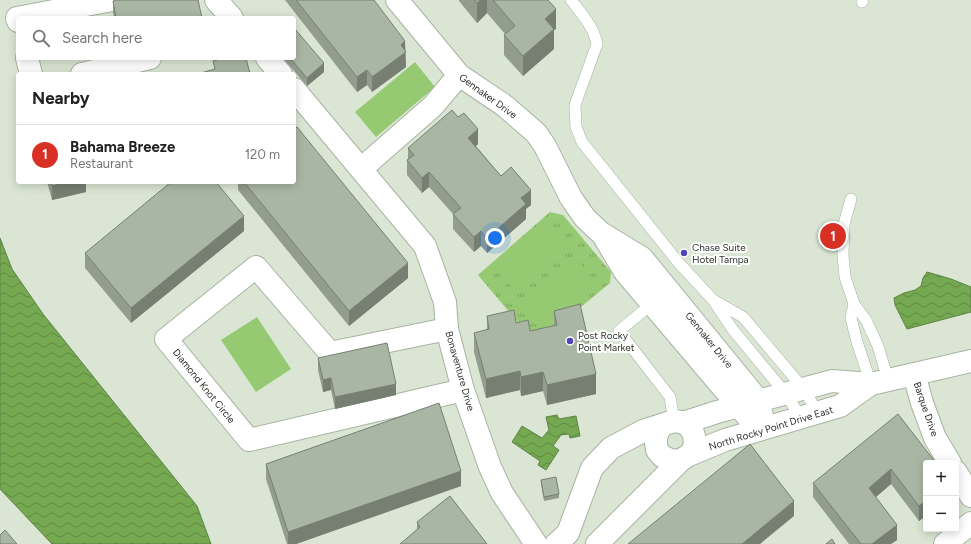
<!DOCTYPE html>
<html lang="en">
<head>
<meta charset="utf-8">
<style>
	body { margin:0; font-family:Figtree,sans-serif; background:#f6f6f6; color:#222 }
	.controls { position:absolute; right:12px; bottom:12px; display:grid; overflow:hidden; border-radius:4px; box-shadow:0 2px 10px #0003 }
	.controls button { width:36px; height:36px; display:grid; place-items:center; padding:0; border:0; border-bottom:1px solid #e0e0e0; background:#fff; color:#222; font:20px sans-serif }
	.you { position:absolute; left:495px; top:238px; width:14px; height:14px; margin:-10px; border:3px solid #fff; border-radius:50%; background:#1a73e8; box-shadow:0 0 0 6px #1a73e833 }
	.badge { display:grid; place-items:center; width:26px; height:26px; border-radius:50%; background:#d93025; color:#fff; font-size:13px; font-weight:700 }
	.pin { position:absolute; translate:-50% -50%; border:2px solid #fff; box-shadow:0 1px 4px #0006 }
	.list { margin:0; padding:0; list-style:none }
	h2 { display:flex; justify-content:space-between; align-items:center; height:52px; margin:0; padding:0 16px; font-size:17px }
	h2 small { font-size:13px; font-weight:400; color:#767676 }
	.list li { display:grid; grid-template-columns:26px 1fr auto; gap:12px; align-items:center; box-sizing:border-box; height:60px; padding:0 16px; border-top:1px solid #e0e0e0 }
	.list b { display:block; font-size:15px; white-space:nowrap }
	.list p { margin:0; font-size:13px; white-space:nowrap; color:#767676 }
	.list em { font-size:13px; font-style:normal; color:#767676 }
	.icon { flex:none; width:22px; height:22px; fill:none; stroke:currentColor; stroke-width:2; stroke-linecap:round; stroke-linejoin:round }
	.map { position:relative; flex:none; width:971px; height:544px; overflow:hidden }
	.search { position:absolute; background:#fff; box-shadow:0 2px 10px #0003; left:16px; top:16px; width:280px; height:44px; display:flex; align-items:center; gap:10px; box-sizing:border-box; padding:0 14px; border-radius:4px; color:#767676; font-size:15px }
	.panel { position:absolute; background:#fff; box-shadow:0 2px 10px #0003; left:16px; top:72px; width:280px; height:112px; border-radius:4px }
	.map>svg:first-child { display:block }
	.park { fill:url(#park-tufts) }
	.garden { fill:#95ca73 }
	.water { fill:url(#water-waves); stroke:#5f8445 }
	.lines { fill:none; stroke-linecap:round; stroke-linejoin:round }
	.service-casing { stroke:#a8b3a1; stroke-width:12 }
	.minor-casing { stroke:#a8b3a1; stroke-width:24 }
	.service { stroke:#fff; stroke-width:11 }
	.minor { stroke:#fff; stroke-width:22 }
	.wall { fill:#929d8d }
	.shaded-wall { fill:#777f73 }
	.building { fill:#aab6a4; stroke:#777f73 }
	.poi-dot { fill:#5442ba; stroke:#fff; stroke-width:1.5 }
	.labels { text-anchor:middle; dominant-baseline:central; stroke-width:4; stroke-linejoin:round; paint-order:stroke }
	.street-label { font-size:10px; fill:#2d312a; stroke:#fff }
	.poi-label { font-size:10px; fill:#2d312a; stroke:#fff; text-anchor:start }
</style>
</head>
<body>
<div class="map">
<svg width="971" height="544" viewBox="0 0 971 544">
	<defs>
		<pattern id="park-tufts" width="24" height="20" patternUnits="userSpaceOnUse"><rect width="24" height="20" fill="#95ca73"/><path d="M3 7l-1-3M5 7V3M7 7l1-3M15 17l-1-3M17 17v-4M19 17l1-3" fill="none" stroke="#7aa55f"/></pattern>
		<pattern id="water-waves" width="16" height="10" patternUnits="userSpaceOnUse"><rect width="16" height="10" fill="#74a851"/><path d="M0 5q4-4 8 0t8 0" fill="none" stroke="#608943"/></pattern>
	</defs>
	<rect width="100%" height="100%" fill="#dae6d3"/>
	<!-- park -->
	<path class="park" d="M550 212 563 215 611 272 610 283 542 339 531 338 478 275Z"/>
	<!-- garden -->
	<path class="garden" d="M415 62 435 87 376 137 355 112Z
		M549 226 569 251 517 294 497 269Z
		M576 258 596 283 543 326 524 301Z
		M257 317 291 369 256 392 221 340Z"/>
	<!-- water -->
	<path class="water" d="M0 238 12 269 43 314 197 506 211 544H52L0 489Z
		M927 272 951 279 971 287V312L907 329 895 305 894 298 904 293 915 290 921 286 923 278Z
		M557 415 559 419 576 416 580 436 570 438 569 434 561 435 553 446 559 450 546 470 538 465 540 461 512 442 522 426 542 438 549 430 546 417Z"/>
	<g class="lines">
		<defs>
			<path id="service" d="M571 0C581 13 594 27 597 44L575 105 576 127 582 142 678 262 713 300 733 330 786 394 801 418
				M862 2 863 0
				M851 199 844 224 843 255 845 277 854 304 866 320 878 346 888 380
				M715 301 743 317 803 388 818 413
				M654 302 619 331 670 397 674 421
				M854 304 851 318 857 342 871 384"/>
			<path id="minor" d="M216 0 232 18
				M397 0 459 75 505 106 536 133 545 146 571 198 585 218 601 233 642 258 758 400 765 428
				M18 21 17 18 112 0
				M27 58 31 74
				M267 58 281 74
				M82 74 150 58
				M294 89 425 246 445 302 447 329 463 390 490 467 502 493 536 544
				M361 169 433 106 459 75
				M603 235 625 272 747 416
				M447 329 330 353 256 267 166 339 249 440 463 390
				M914 374 922 403 935 438 950 463
				M683 423 717 412 832 381 871 384 971 361
				M689 455 725 440 840 406 871 384
				M956 472 971 496
				M556 544 568 533 592 468 611 448 643 431 674 421 681 422 687 425 692 430 694 436 695 443 693 450 689 455 681 460 674 461 668 459 662 456 657 450 656 443V436L659 430 663 425
				M597 544 681 460
				M945 544 971 523"/>
		</defs>
		<!-- service casing -->
		<use href="#service" class="service-casing"/>
		<!-- minor casing -->
		<use href="#minor" class="minor-casing"/>
		<!-- service -->
		<use href="#service" class="service"/>
		<!-- minor -->
		<use href="#minor" class="minor"/>
	</g>
	<!-- wall -->
	<path class="wall" d="M285 0H374L405 51 406 67 372 92 367 85 357 92Z
		M459 0H548L556 29 554 30V49L523 76 504 55V35L505 34 487 13 477 23 459 1Z
		M113 1 202 18H114L113 13Z
		M283 58H294L324 72 307 86Z
		M478 144 476 146 501 176 531 205 526 209V219L487 253 481 246 474 252 453 229V214L429 187 422 193 407 175V160H408V148Z
		M47 182H94L86 184V192L52 200Z
		M238 182H294L408 278 349 326 238 190Z
		M244 231 131 323 85 268V253Z
		M554 311 596 394 547 405 543 391 521 396 520 390 486 398 474 352V333L487 330V316L530 331 554 326Z
		M318 358 396 395 335 409 331 390 323 392 318 370Z
		M926 463V516L919 521 891 484 876 497 897 540 891 544H849L813 497V483Z
		M266 464 461 486 296 544H287L266 479Z
		M541 480 559 494V498L544 501 541 484Z
		M417 522 487 544 417 530Z"/>
	<!-- shaded-wall -->
	<path class="shaded-wall" d="M481 0H487V13L477 23V3Z
		M556 9V29L554 30V49L523 76V56L545 19Z
		M405 41 406 67 372 92V77L401 45Z
		M324 63V72L307 86V78Z
		M367 70V85L357 92V77Z
		M478 129V144L468 153V138Z
		M429 172V187L422 193V178Z
		M66 182H94L86 184V192L52 200V186Z
		M531 190V205L526 209V219L487 253V238L521 198Z
		M244 216V231L131 323V308Z
		M481 231V246L474 252V237Z
		M408 263V278L349 326V311Z
		M520 371V390L486 398V379Z
		M543 372V391L521 396V377Z
		M596 374V394L547 405V385Z
		M331 378V390L323 392V380Z
		M396 384V395L335 409V397Z
		M891 469V484L869 503V488Z
		M461 471V486L296 544H288V532Z
		M794 501V516L760 544H742Z
		M926 501V516L919 521V506Z
		M897 525V540L891 544H872Z"/>
	<!-- building -->
	<path class="building" d="M116 0H198L202 18H116L113 1Z
		M296 0H374L405 41 401 45 406 52 372 77 367 70 357 77Z
		M474 0H481L477 3Z
		M493 0H548L556 9 545 19 554 29 523 56 504 35 515 26Z
		M294 28 324 63 307 78 290 58H294Z
		M224 58H246L250 74H197L215 69 213 61Z
		M452 110 458 117 464 113 478 129 468 138 501 176 511 167 531 190 521 198 526 204 487 238 481 231 474 237 453 214 461 208 429 172 422 178 407 160 414 155 408 148Z
		M297 127 408 263 349 311 244 182H294V129Z
		M51 182H66L52 186Z
		M171 182H216L244 216 131 308 85 253Z
		M580 304 596 374 547 385 543 372 521 377 520 371 486 379 474 333 489 329 487 316 514 310 516 323 528 320 530 331 557 325 554 311Z
		M387 343 396 384 335 397 331 378 323 380 318 358Z
		M439 403 461 471 288 532 266 464Z
		M898 414 936 463H926V501L919 506 891 469 869 488 897 525 872 544H861L813 483Z
		M750 444 794 501 742 544H628Z
		M556 477 559 494 544 497 541 480Z
		M450 496 487 544H400L420 527 417 522Z
		M5 530 17 544H0V535Z
		M832 539 835 544H826Z"/>
	<!-- markers -->
	<g class="poi-dot">
		<circle cx="684" cy="253" r="4"/>
		<circle cx="570" cy="341" r="4"/>
	</g>
	<g class="labels">
		<!-- street labels -->
		<g class="street-label">
			<text transform="translate(488 96) rotate(36)">Gennaker Drive</text>
			<text transform="translate(709 340) rotate(51)">Gennaker Drive</text>
			<text transform="translate(460 371) rotate(74)">Bonaventure Drive</text>
			<text transform="translate(204 386) rotate(51)">Diamond Knot Circle</text>
			<text transform="translate(926 409) rotate(71)">Barque Drive</text>
			<text transform="translate(771 428) rotate(-17)">North Rocky Point Drive East</text>
		</g>
		<!-- poi labels -->
		<g class="poi-label">
			<text x="692" y="247">Chase Suite<tspan x="692" dy="12">Hotel Tampa</tspan></text>
			<text x="578" y="335">Post Rocky<tspan x="578" dy="12">Point Market</tspan></text>
		</g>
	</g>
</svg>
<div class="controls">
<button>+</button>
<button>−</button>
</div>
<div class="you"></div>
<div class="pin badge" style="left:833px;top:236px">1</div>
<div class="search"><svg class="icon" aria-label="search" viewBox="0 0 24 24"><circle cx="10" cy="10" r="6"/><path d="M15 15l6 6"/></svg>Search here</div>
<section class="panel">
<h2>Nearby<small></small></h2>
<ul class="list">
<li><span class="badge">1</span><div><b>Bahama Breeze</b><p>Restaurant</p></div><em>120 m</em></li>
</ul>
</section>
</div>
</body>
</html>
